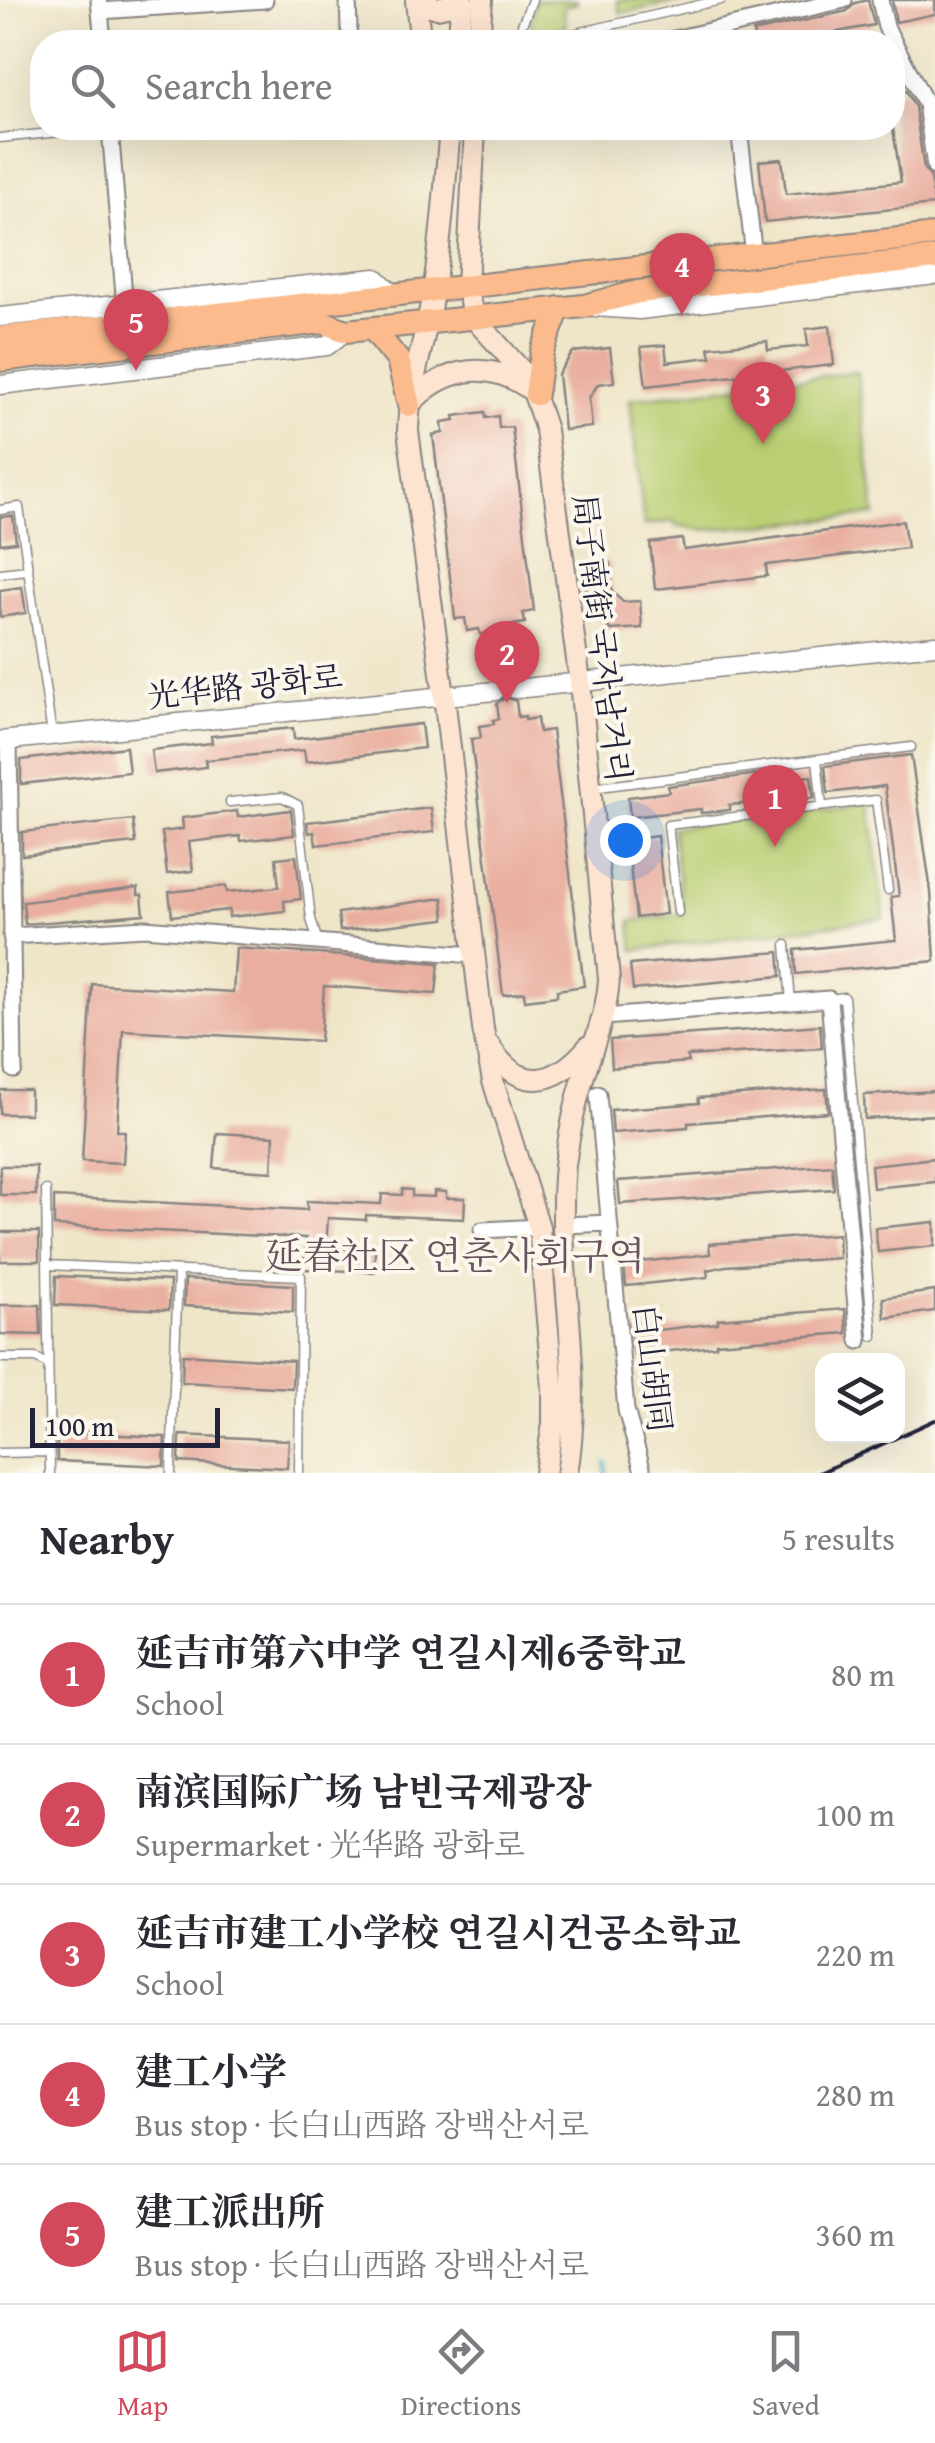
<!DOCTYPE html>
<html lang="en">
<head>
<meta charset="utf-8">
<style>
	body { margin:0; font-family:"Gentium Book Plus","Noto Serif SC","Noto Serif KR",serif; background:#f7f7f7; color:#2b2b33 }
	.controls { position:absolute; right:30px; bottom:30px; display:grid; overflow:hidden; border-radius:20px; box-shadow:0 10px 40px #0002 }
	.controls button { width:90px; height:90px; display:grid; place-items:center; padding:0; border:0; border-bottom:2px solid #e1e1e2; background:#fff; color:#2b2b33; font:50px sans-serif }
	.scale { position:absolute; left:30px; bottom:25px; width:190px; box-sizing:border-box; padding-left:10px; border:5px solid #22223b; border-top:0; font-size:28px; line-height:35px; white-space:nowrap; color:#22223b; -webkit-text-stroke:8px #fbf7ec; paint-order:stroke }
	.you { position:absolute; left:625px; top:840px; width:35px; height:35px; margin:-25px; border:8px solid #fff; border-radius:50%; background:#1a73e8; box-shadow:0 0 0 15px #1a73e833 }
	.badge { display:grid; place-items:center; width:65px; height:65px; border-radius:50%; background:#d1495b; color:#fff; font-size:32px; font-weight:700 }
	.pin { position:absolute; translate:-50% -82px; filter:drop-shadow(0 2px 5px #0008) }
	.pin::after { content:''; position:absolute; top:52px; width:35px; height:30px; background:inherit; clip-path:polygon(0 0,100% 0,50% 100%) }
	.list { margin:0; padding:0; list-style:none }
	h2 { display:flex; justify-content:space-between; align-items:center; height:130px; margin:0; padding:0 40px; font-size:42px }
	h2 small { font-size:32px; font-weight:400; color:#7c7c81 }
	.list li { display:grid; grid-template-columns:65px 1fr auto; gap:30px; align-items:center; box-sizing:border-box; height:140px; padding:0 40px; border-top:2px solid #e1e1e2 }
	.list b { display:block; font-size:38px; white-space:nowrap }
	.list p { margin:0; font-size:32px; white-space:nowrap; color:#7c7c81 }
	.list em { font-size:32px; font-style:normal; color:#7c7c81 }
	.icon { flex:none; width:55px; height:55px; fill:none; stroke:currentColor; stroke-width:2; stroke-linecap:round; stroke-linejoin:round }
	.map { position:relative; flex:none; width:935px; height:1473px; overflow:hidden }
	.search { position:absolute; background:#fff; box-shadow:0 10px 40px #0002; left:30px; right:30px; top:30px; height:110px; display:flex; align-items:center; gap:25px; box-sizing:border-box; padding:0 35px; border-radius:40px; color:#7c7c81; font-size:38px }
	.sheet { height:830px; background:#fff }
	nav { display:flex; justify-content:space-around; align-items:center; box-sizing:border-box; height:140px; border-top:2px solid #e1e1e2; background:#fff; font-size:28px; color:#7c7c81 }
	nav a { display:grid; justify-items:center; gap:5px }
	nav .on { color:#d1495b }
	.map>svg:first-child { display:block }
	.green { fill:#bacf73; stroke:#6e7857; stroke-width:2.5 }
	.lines { fill:none; stroke-linecap:round; stroke-linejoin:round }
	.stream { stroke:#49b5c5; stroke-width:4 }
	.building { fill:#e9ae9f }
	.service-casing { stroke:#888482; stroke-width:11 }
	.minor-casing { stroke:#888482; stroke-width:19 }
	.tertiary-casing { stroke:#888482; stroke-width:21 }
	.secondary-casing { stroke:#888482; stroke-width:24 }
	.primary-casing { stroke:#888482; stroke-width:26 }
	.service { stroke:#fff; stroke-width:8 }
	.minor { stroke:#fff; stroke-width:15 }
	.tertiary { stroke:#fff; stroke-width:18 }
	.secondary { stroke:#fde4d1; stroke-width:20 }
	.primary { stroke:#fbbb8c; stroke-width:22 }
	.rail { stroke:#22223b; stroke-width:4 }
	.labels { text-anchor:middle; dominant-baseline:central; stroke-width:8; stroke-linejoin:round; paint-order:stroke }
	.street-label { font-size:32px; fill:#22223b; stroke:#fbf7ec }
	.quarter-label { font-size:38px; fill:#68535e; stroke:#fbf7ec }
</style>
</head>
<body>
<div class="map">
<svg width="935" height="1473" viewBox="0 0 935 1473">
	<rect width="100%" height="100%" fill="#fbf7ec"/>
	<filter id="ink" filterUnits="userSpaceOnUse"><feTurbulence type="fractalNoise" baseFrequency=".01" numOctaves="2"/><feDisplacementMap in="SourceGraphic" scale="20" xChannelSelector="R" yChannelSelector="G"/><feConvolveMatrix kernelMatrix="1 2 1 2 8 2 1 2 1" color-interpolation-filters="sRGB"/></filter>
	<filter id="wash" filterUnits="userSpaceOnUse"><feTurbulence type="fractalNoise" baseFrequency=".0048" numOctaves="4" result="noise"/><feDisplacementMap in="SourceGraphic" scale="40" xChannelSelector="R" yChannelSelector="G"/><feGaussianBlur stdDeviation="2.25" result="paint"/><feColorMatrix in="noise" values="0 0 0 0 0 0 0 0 0 0 0 0 0 0 0 0 0 1.4 0 .05"/><feComposite in="paint" operator="in"/></filter>
	<g filter="url(#wash)">
		<rect width="100%" height="100%" fill="#efe6c9"/>
		<!-- green -->
		<path class="green" d="M536 0H577V3L563 7 566 26C552 30 540 38 530 23Z
			M617 0H689L620 13Z
			M857 372 875 515 704 530 675 525 674 521 644 525 630 399Z
			M870 803 884 918 634 950 631 921 683 914 672 828Z"/>
		<g class="lines">
			<!-- stream -->
			<path class="stream" d="M606 1463V1473"/>
		</g>
		<g id="blocks">
			<!-- building -->
			<path class="building" d="M868 0 874 25 785 42H755L753 32 847 11 855 3Z
				M892 0H935V14L896 22Z
				M906 90 915 107 924 169 931 178 934 205 765 222 759 161 782 159 786 194 901 182 892 122V91Z
				M830 326 834 365 646 386 641 347 665 345 667 362 711 357 709 347 767 341 768 350 808 346 806 329Z
				M610 348 614 382 598 384 589 398 592 427 564 430 558 374 573 352Z
				M485 412 486 418 498 416 499 428 512 427 534 611 523 613 525 623 512 625 513 631H508L514 677 504 683 494 679 488 634H480L479 629 467 631 465 618 455 619 433 435 443 433 442 422 455 420 454 416Z
				M13 516 16 542 0 544V517Z
				M903 521 907 548 766 565 767 576 655 589 650 543 682 539 684 550Z
				M610 563 612 592 623 602 640 601 642 628 611 630 589 611 584 566Z
				M22 587 26 613 0 617V590Z
				M506 697 516 701 518 717 525 716V720L537 718 539 732 552 730 584 986 557 990V996L525 1000 524 992 503 995 471 739 481 738 479 726 494 724 493 720 499 719 497 703Z
				M421 724 424 748 306 762 304 750 205 760 206 767 154 773 151 750 212 743 211 736 293 728 294 739Z
				M126 747 129 772 21 784V760Z
				M911 755 931 892 935 961 796 974 795 950 896 940 891 897 899 896 885 786 828 793 825 766Z
				M780 771 781 779 811 776 814 798 729 805V810L701 813V809L630 817 628 797 669 792 668 786Z
				M431 808 434 832 316 845 314 832 309 833 307 822Z
				M291 810 294 835 241 841 240 836 189 842 193 871 167 874 162 832 183 829 182 818 237 811 238 817Z
				M133 820 136 843 22 855V832Z
				M657 836 666 914 636 918 627 840Z
				M296 856 301 899 284 901 285 911 229 917V910L172 916 169 892 226 886 227 892 279 887 276 858Z
				M138 888V895H142L144 914 25 924 23 902Z
				M443 898 445 919 340 931 338 913Z
				M236 948 439 963 436 994 324 986 320 1041 123 1030 117 1131H125L123 1163 82 1161 92 984 233 992Z
				M779 952 781 976 633 990 630 965Z
				M820 1025 822 1048 687 1056 688 1062 612 1068 610 1040Z
				M826 1089 828 1112 688 1123V1127L613 1133 611 1110 699 1103 698 1098Z
				M0 1090H30V1114H0Z
				M935 1091V1115L865 1119 864 1095Z
				M217 1133 274 1136 272 1172 214 1168Z
				M935 1158V1182L873 1188 871 1165Z
				M832 1165 834 1189 620 1204 618 1181Z
				M0 1166H36V1195H0Z
				M402 1189 412 1190V1196L434 1197V1191L446 1192V1198H465L464 1219 366 1215V1220L328 1218 326 1248 375 1250 374 1272 304 1269 306 1238 54 1226V1197L307 1210V1201L381 1204 382 1194 402 1195Z
				M935 1222V1246L878 1252 875 1228Z
				M0 1232H39V1261H0Z
				M838 1234 839 1258 726 1266 707 1270 708 1277 626 1286 624 1264 710 1254 709 1244Z
				M56 1276 170 1281 169 1310 55 1305Z
				M185 1279 293 1285V1312L184 1306Z
				M935 1291V1311L885 1318 883 1298Z
				M0 1305H40L41 1335 0 1334Z
				M845 1309 847 1333 716 1343V1346L634 1355 632 1333 718 1323V1319Z
				M183 1354 293 1361 292 1388 182 1382Z
				M57 1432 165 1437 164 1466 57 1461Z
				M180 1435 289 1440 287 1468 179 1462Z"/>
		</g>
	</g>
	<g filter="url(#ink)">
		<use href="#blocks" fill-opacity="0" stroke="#888482" stroke-width="2.5"/>
		<g class="lines">
			<defs>
				<path id="service" d="M515 42 532 0
					M537 42 721 0
					M0 138 81 130
					M0 510 19 507 52 735
					M0 573 27 570
					M817 759 822 806
					M591 788 911 747
					M230 802 282 797 298 805 311 919 318 942
					M678 912 668 825 876 800 888 890
					M786 945 791 1002
					M829 999 844 997 873 1336
					M46 1190 50 1473
					M47 1265 301 1276 299 1473
					M0 1358H36L47 1364
					M0 1453 49 1452
					M171 1473 178 1271"/>
				<path id="minor" d="M99 0 103 42
					M348 0 349 28
					M880 0 886 27 926 104 935 167
					M100 11 265 0
					M661 42 844 0
					M110 128 125 307
					M739 128 754 256
					M9 740 14 1070
					M11 936 145 928 473 955
					M604 1017 829 999 859 1341
					M598 1094 626 1410 642 1468
					M565 1225 609 1223
					M482 1230 539 1227"/>
				<path id="tertiary" d="M595 307 639 310 935 275
					M0 317 376 278 394 295
					M0 385 327 346 346 331
					M515 689 935 645
					M0 741 495 691"/>
				<path id="secondary" d="M424 42 419 28 416 1 437 8 461 3
					M458 42 462 0
					M479 42 482 0
					M450 128C445 182 442 238 433 292 426 339 409 383 408 431L444 696 483 1029 493 1081 539 1227 553 1389V1423L545 1473
					M475 128 467 286 473 317 529 379 546 430 580 682 609 979C607 1013 594 1042 584 1075 575 1104 569 1135 565 1165 555 1267 585 1370 567 1473
					M410 404C444 367 489 359 531 390
					M489 1045C520 1095 556 1085 589 1046"/>
				<path id="primary" d="M372 328 398 360 409 405
					M0 338 935 235
					M0 360 323 322 346 331 584 306 638 292 935 258
					M536 394 542 352 559 308"/>
			</defs>
			<!-- service casing -->
			<use href="#service" class="service-casing"/>
			<!-- minor casing -->
			<use href="#minor" class="minor-casing"/>
			<!-- tertiary casing -->
			<use href="#tertiary" class="tertiary-casing"/>
			<!-- secondary casing -->
			<use href="#secondary" class="secondary-casing"/>
			<!-- primary casing -->
			<use href="#primary" class="primary-casing"/>
			<!-- service -->
			<use href="#service" class="service"/>
			<!-- minor -->
			<use href="#minor" class="minor"/>
			<!-- tertiary -->
			<use href="#tertiary" class="tertiary"/>
			<!-- secondary -->
			<use href="#secondary" class="secondary"/>
			<!-- primary -->
			<use href="#primary" class="primary"/>
			<!-- rail -->
			<path class="rail" d="M819 1473 935 1420"/>
		</g>
	</g>
	<g class="labels">
		<!-- street labels -->
		<g class="street-label">
			<text transform="translate(602 638) rotate(83)">局子南街 국자남거리</text>
			<text transform="translate(245 686) rotate(-6)">光华路 광화로</text>
			<text transform="translate(653 1368) rotate(83)">白山胡同</text>
		</g>
		<!-- quarter labels -->
		<g class="quarter-label">
			<text x="455" y="1255">延春社区 연춘사회구역</text>
		</g>
	</g>
</svg>
<div class="controls">
<button><svg class="icon" aria-label="layers" viewBox="0 0 24 24"><path d="M12 4l9 5-9 5-9-5zM3 14l9 5 9-5"/></svg></button>
</div>
<div class="scale">100 m</div>
<div class="you"></div>
<div class="pin badge" style="left:775px;top:847px">1</div>
<div class="pin badge" style="left:507px;top:703px">2</div>
<div class="pin badge" style="left:763px;top:444px">3</div>
<div class="pin badge" style="left:682px;top:315px">4</div>
<div class="pin badge" style="left:136px;top:371px">5</div>
<div class="search"><svg class="icon" aria-label="search" viewBox="0 0 24 24"><circle cx="10" cy="10" r="6"/><path d="M15 15l6 6"/></svg>Search here</div>
</div>
<section class="sheet">
<h2>Nearby<small>5 results</small></h2>
<ul class="list">
<li><span class="badge">1</span><div><b>延吉市第六中学 연길시제6중학교</b><p>School</p></div><em>80 m</em></li>
<li><span class="badge">2</span><div><b>南滨国际广场 남빈국제광장</b><p>Supermarket · 光华路 광화로</p></div><em>100 m</em></li>
<li><span class="badge">3</span><div><b>延吉市建工小学校 연길시건공소학교</b><p>School</p></div><em>220 m</em></li>
<li><span class="badge">4</span><div><b>建工小学</b><p>Bus stop · 长白山西路 장백산서로</p></div><em>280 m</em></li>
<li><span class="badge">5</span><div><b>建工派出所</b><p>Bus stop · 长白山西路 장백산서로</p></div><em>360 m</em></li>
</ul>
</section>
<nav>
<a class="on"><svg class="icon" aria-label="map" viewBox="0 0 24 24"><path d="M3 6l6-2 6 2 6-2v14l-6 2-6-2-6 2zM9 4v14M15 6v14"/></svg>Map</a>
<a><svg class="icon" aria-label="directions" viewBox="0 0 24 24"><path d="M12 3l9 9-9 9-9-9zM9 14v-3h6M13 9l2 2-2 2"/></svg>Directions</a>
<a><svg class="icon" aria-label="saved" viewBox="0 0 24 24"><path d="M7 4h10v16l-5-4-5 4z"/></svg>Saved</a>
</nav>
</body>
</html>
